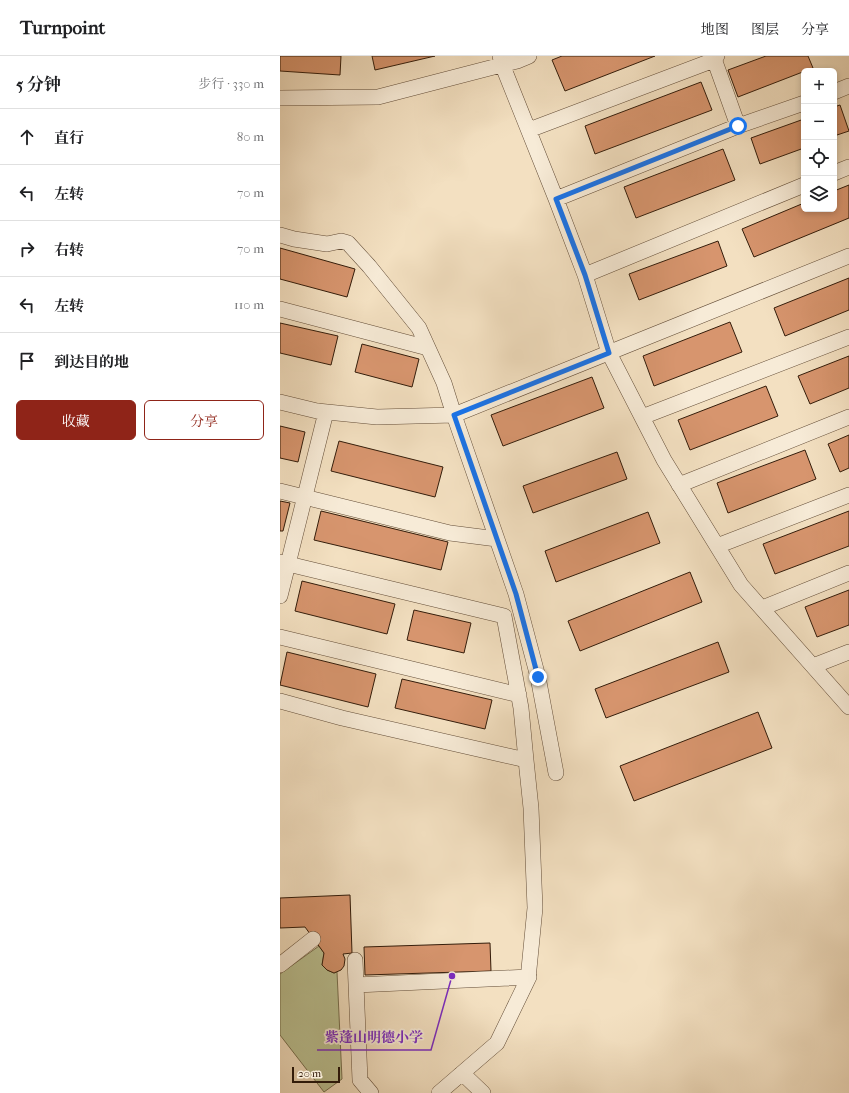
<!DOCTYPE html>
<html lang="zh">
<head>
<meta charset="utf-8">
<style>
	body { margin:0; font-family:"IM FELL French Canon","Noto Serif SC",serif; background:#f6f6f6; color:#202124 }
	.controls { position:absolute; right:12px; top:12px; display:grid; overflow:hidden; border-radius:6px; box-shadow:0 2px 6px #0003 }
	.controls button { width:36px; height:36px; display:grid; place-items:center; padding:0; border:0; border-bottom:1px solid #e0e0e0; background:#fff; color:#202124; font:20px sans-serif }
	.scale { position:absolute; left:12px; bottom:10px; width:48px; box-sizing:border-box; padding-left:4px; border:2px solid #331c0a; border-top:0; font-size:11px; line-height:14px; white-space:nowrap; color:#331c0a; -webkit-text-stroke:3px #f7ebd7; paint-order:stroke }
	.stop { position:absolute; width:12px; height:12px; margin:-9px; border:3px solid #1a73e8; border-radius:50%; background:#fff }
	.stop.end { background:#1a73e8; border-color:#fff; box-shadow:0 1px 4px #0008 }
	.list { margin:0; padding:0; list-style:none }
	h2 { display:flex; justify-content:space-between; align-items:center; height:52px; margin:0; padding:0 16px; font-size:17px }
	h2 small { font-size:13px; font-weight:400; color:#757577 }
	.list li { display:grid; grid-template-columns:26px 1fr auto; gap:12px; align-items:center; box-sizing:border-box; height:56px; padding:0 16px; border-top:1px solid #e0e0e0 }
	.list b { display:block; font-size:15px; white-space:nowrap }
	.list em { font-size:13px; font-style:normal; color:#757577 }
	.actions { display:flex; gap:8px; padding:12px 16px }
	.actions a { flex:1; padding:9px 0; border:1px solid #8f2418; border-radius:6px; text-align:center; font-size:14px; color:#8f2418 }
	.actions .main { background:#8f2418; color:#fff }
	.icon { flex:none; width:22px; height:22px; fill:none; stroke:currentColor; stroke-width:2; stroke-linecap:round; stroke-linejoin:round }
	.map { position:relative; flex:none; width:569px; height:1037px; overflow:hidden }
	header { display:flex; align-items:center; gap:24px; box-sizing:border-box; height:56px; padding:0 20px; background:#fff; border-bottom:1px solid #e0e0e0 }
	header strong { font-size:19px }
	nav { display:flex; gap:22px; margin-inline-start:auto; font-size:14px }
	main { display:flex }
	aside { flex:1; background:#fff }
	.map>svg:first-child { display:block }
	.green { fill:#bbc293; stroke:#776f4e }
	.building { fill:#d7956e; stroke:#331c0a }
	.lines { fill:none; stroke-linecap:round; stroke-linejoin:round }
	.minor-casing { stroke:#634d38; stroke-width:16 }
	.minor { stroke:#f7ebd7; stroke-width:15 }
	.route { stroke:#1a73e8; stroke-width:5 }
	.leader { fill:none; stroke:#7b2cbf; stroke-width:1.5 }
	.callout-dot { fill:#7b2cbf; stroke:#f7ebd7; stroke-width:1.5 }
	.callout-label { font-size:14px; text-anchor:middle; font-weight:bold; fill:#7b2cbf; stroke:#f7ebd7; stroke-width:3.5; stroke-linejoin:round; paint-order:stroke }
</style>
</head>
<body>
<header>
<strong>Turnpoint</strong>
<nav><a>地图</a><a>图层</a><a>分享</a></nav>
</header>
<main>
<aside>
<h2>5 分钟<small>步行 · 330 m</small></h2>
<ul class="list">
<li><svg class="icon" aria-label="ahead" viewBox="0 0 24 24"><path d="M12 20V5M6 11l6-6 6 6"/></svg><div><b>直行</b></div><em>80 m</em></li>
<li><svg class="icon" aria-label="left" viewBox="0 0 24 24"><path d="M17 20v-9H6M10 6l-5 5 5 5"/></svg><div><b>左转</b></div><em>70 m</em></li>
<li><svg class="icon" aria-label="right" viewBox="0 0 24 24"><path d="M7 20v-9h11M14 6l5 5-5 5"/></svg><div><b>右转</b></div><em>70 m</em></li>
<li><svg class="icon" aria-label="left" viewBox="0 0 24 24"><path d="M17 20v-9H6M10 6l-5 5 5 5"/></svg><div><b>左转</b></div><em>110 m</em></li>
<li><svg class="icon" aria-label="arrive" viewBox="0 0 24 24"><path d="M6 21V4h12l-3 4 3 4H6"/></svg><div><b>到达目的地</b></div></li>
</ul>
<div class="actions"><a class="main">收藏</a><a>分享</a></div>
</aside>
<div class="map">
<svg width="569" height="1037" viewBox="0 0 569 1037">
	<rect width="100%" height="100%" fill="#f3e0c1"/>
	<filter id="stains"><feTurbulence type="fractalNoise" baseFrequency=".005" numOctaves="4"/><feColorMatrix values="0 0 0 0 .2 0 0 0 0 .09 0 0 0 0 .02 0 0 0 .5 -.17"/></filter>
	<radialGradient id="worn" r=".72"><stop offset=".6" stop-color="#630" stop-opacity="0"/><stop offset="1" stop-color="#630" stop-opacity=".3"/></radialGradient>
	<!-- green -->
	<path class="green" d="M39 890 44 897 42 909 47 914 54 917 57 916 62 1023 44 1036 0 979V918Z"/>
	<!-- building -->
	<path class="building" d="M0 0H61L60 19 0 15Z
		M92 0H155L95 14Z
		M282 0H375L285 35 272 4Z
		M486 0H528L533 12 458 41 448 14Z
		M421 26 432 54 315 98 305 70Z
		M560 49 569 75 554 80V51Z
		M524 63V92L480 108 471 82Z
		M443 93 455 124 356 162 344 131Z
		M569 129V162L474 201 462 173 524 147V153H554V135Z
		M438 185 447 210 359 244 349 218Z
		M0 192 75 213 67 241 0 223Z
		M569 222V254L505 280 494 252Z
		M450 266 462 296 374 330 363 300Z
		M0 267 58 280 51 309 0 297Z
		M82 288 139 303 132 331 75 316Z
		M569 300V332L530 348 518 320Z
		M312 321 324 352 223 390 211 359Z
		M486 330 498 360 410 394 398 364Z
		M0 370 25 376 18 406 0 402Z
		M569 379V412L560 416 548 388Z
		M59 385 163 411 155 441 51 415Z
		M525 394 536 423 448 457 437 427Z
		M337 396 347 423 253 457 243 430Z
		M0 445 10 447 3 475H0Z
		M41 455 168 486 161 514 34 484Z
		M569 455V490L495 518 483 488Z
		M368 456 380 487 276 526 265 495Z
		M410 516 422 546 300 595 288 565Z
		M22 525 115 548 107 578 15 555Z
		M569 534V569L537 581 525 551Z
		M134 554 191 567 184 597 127 584Z
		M438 586 449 616 326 662 315 633Z
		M7 596 96 618 88 651 0 629Z
		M122 623 212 644 205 673 115 652Z
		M478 656 492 692 354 745 340 710Z
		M70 839 72 897 63 898 65 903 64 910 61 914 54 917 47 914 42 909 44 897 25 871 0 872V842Z
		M210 887 211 915 85 919 84 891Z"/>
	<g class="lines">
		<defs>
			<path id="minor" d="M220 0 222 8 276 143 305 219 329 297 384 404 461 529 569 651
				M433 0 458 70
				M554 36 569 30
				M0 42 98 41 237 5 249 0
				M249 74 434 4 437 0
				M554 117 569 111
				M276 143 458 70 524 47
				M0 179 14 183 47 188 61 185 68 187 89 210 139 272 164 327 174 359 236 538 258 621 276 717
				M305 219 524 129
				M0 253 148 292
				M0 346 37 355 97 361 174 359 569 200
				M362 361 569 281
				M399 429 569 361
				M0 435 170 477 217 483
				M437 490 569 439
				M0 506 224 560 241 652 246 704 251 752 255 852 248 923 217 987 159 1037
				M0 540 46 356
				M482 552 569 517
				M0 581 239 639
				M533 610 569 596
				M0 645 62 662 246 704
				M75 904 80 1024 91 1037
				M0 909 33 883
				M76 929 249 921
				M182 1017 203 1037"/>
		</defs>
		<!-- minor casing -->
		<use href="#minor" class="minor-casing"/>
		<!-- minor -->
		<use href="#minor" class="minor"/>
	</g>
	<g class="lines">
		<!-- route -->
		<path class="route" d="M258 621 236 538 174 359 329 297 305 219 276 143 458 70"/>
	</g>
	<!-- callouts -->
	<path class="leader" d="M172 920L151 994H37"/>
	<circle class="callout-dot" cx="172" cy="920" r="4"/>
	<g class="callout-label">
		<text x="94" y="986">紫蓬山明德小学</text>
	</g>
	<rect width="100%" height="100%" filter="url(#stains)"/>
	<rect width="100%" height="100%" fill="url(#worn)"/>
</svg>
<div class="controls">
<button>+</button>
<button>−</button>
<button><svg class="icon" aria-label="locate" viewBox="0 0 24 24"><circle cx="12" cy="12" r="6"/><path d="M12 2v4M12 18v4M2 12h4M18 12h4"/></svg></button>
<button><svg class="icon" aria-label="layers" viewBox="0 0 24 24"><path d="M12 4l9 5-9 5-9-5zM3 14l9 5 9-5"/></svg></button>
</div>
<div class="scale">20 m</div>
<div class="stop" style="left:458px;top:70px"></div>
<div class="stop end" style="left:258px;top:621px"></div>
</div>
</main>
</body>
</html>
